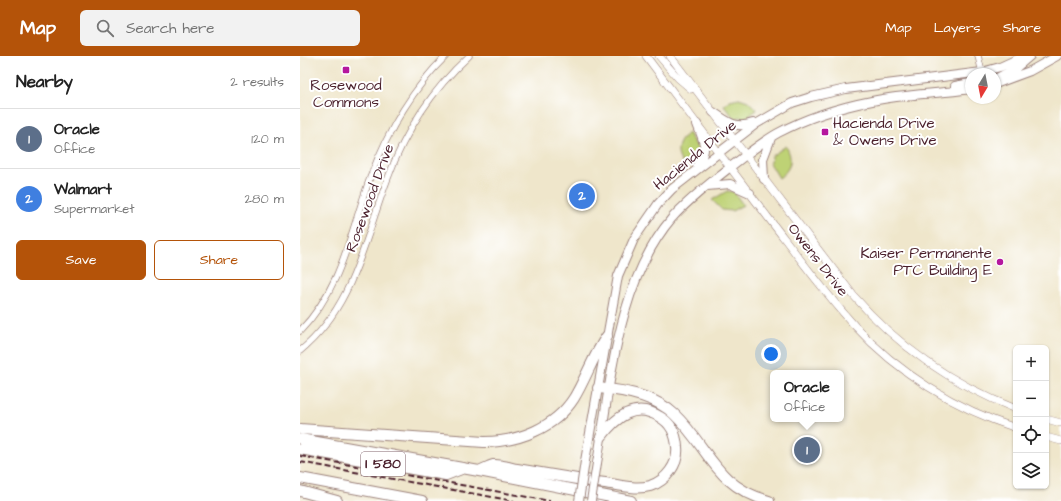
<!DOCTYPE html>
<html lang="en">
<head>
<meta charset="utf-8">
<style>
	body { margin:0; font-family:"Architects Daughter",sans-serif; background:#f2f2f2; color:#222 }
	.controls { position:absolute; right:12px; bottom:12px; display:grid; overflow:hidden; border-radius:6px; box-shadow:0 1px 3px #0004 }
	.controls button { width:36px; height:36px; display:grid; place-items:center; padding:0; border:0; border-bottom:1px solid #e0e0e0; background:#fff; color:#222; font:20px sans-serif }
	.compass { position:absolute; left:665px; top:12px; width:36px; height:36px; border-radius:50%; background:#fff; box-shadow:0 1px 3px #0004; rotate:190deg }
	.you { position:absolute; left:471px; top:298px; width:14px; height:14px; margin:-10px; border:3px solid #fff; border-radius:50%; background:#1a73e8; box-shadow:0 0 0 6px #1a73e833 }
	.badge { display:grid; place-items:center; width:26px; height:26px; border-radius:50%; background:#b45309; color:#fff; font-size:13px; font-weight:700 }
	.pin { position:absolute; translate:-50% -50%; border:2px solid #fff; box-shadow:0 1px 4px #0006 }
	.popup { position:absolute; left:470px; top:314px; width:74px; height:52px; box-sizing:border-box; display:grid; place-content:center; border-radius:6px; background:#fff; filter:drop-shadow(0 1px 3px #0005); font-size:13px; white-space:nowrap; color:#767676 }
	.popup b { font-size:15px; color:#222 }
	.popup::after { content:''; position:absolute; left:50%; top:100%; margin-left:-8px; border:8px solid transparent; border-top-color:#fff }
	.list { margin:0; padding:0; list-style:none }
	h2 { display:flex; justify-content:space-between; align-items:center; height:52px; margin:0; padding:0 16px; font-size:17px }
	h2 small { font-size:13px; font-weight:400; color:#767676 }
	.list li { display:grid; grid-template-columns:26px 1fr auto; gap:12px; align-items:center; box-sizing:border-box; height:60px; padding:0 16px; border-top:1px solid #e0e0e0 }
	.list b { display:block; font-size:15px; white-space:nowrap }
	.list p { margin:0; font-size:13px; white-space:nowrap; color:#767676 }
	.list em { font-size:13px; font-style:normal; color:#767676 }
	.actions { display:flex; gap:8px; padding:12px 16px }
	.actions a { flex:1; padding:9px 0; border:1px solid #b45309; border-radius:6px; text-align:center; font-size:14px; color:#b45309 }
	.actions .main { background:#b45309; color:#fff }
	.icon { flex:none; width:22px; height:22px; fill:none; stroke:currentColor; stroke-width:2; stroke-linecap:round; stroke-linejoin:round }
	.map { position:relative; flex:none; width:761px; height:445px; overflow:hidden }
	header { display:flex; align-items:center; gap:24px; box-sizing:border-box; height:56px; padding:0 20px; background:#b45309; color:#fff }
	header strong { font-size:19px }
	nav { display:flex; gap:22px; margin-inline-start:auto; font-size:14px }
	.search { width:280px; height:36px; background:#f2f2f2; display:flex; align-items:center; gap:10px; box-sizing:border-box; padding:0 14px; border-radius:6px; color:#767676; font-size:15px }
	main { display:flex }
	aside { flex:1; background:#fff }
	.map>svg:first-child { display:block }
	.green { fill:#bed275; stroke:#847850 }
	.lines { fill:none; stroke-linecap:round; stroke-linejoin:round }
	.minor-casing { stroke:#9c827b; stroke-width:7 }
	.tertiary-casing { stroke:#9c827b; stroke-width:8 }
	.secondary-casing { stroke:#9c827b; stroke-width:10 }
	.motorway-casing { stroke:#9c827b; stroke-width:12 }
	.minor { stroke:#fff; stroke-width:5.5 }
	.tertiary { stroke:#fff; stroke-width:7 }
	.secondary { stroke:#fff; stroke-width:8 }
	.motorway { stroke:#fff; stroke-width:10 }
	.rail { stroke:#4a1f2b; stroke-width:2; stroke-dasharray:6 3; stroke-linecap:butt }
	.secondary-bridge-casing { stroke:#9c827b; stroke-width:10; stroke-linecap:butt }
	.secondary-bridge { stroke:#fff; stroke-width:8 }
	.poi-dot { fill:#b5179e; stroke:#fff; stroke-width:1.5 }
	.labels { text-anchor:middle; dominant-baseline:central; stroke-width:4; stroke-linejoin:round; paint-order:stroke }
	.shield { fill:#fff; stroke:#80626b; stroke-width:1 }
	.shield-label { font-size:14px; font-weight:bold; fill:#4a1f2b }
	.poi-label { font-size:15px; fill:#4a1f2b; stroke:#fff }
	.street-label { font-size:15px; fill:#4a1f2b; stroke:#fff }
</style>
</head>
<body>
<header>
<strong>Map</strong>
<div class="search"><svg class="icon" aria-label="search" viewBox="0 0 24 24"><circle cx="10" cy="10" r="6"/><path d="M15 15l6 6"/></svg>Search here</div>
<nav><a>Map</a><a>Layers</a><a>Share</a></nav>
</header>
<main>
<aside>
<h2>Nearby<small>2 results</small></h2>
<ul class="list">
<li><span class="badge" style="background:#5c6f8a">1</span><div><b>Oracle</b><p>Office</p></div><em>120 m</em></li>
<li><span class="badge" style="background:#3f7fe0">2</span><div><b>Walmart</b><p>Supermarket</p></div><em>280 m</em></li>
</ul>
<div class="actions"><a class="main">Save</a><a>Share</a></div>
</aside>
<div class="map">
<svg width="761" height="445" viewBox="0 0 761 445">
	<rect width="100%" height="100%" fill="#fff"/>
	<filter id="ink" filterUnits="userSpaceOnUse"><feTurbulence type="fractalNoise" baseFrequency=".025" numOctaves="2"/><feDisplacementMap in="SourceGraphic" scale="8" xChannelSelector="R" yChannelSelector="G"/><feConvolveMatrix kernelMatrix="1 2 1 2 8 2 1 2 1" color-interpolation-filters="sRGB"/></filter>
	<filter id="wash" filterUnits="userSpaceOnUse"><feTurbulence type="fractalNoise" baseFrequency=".012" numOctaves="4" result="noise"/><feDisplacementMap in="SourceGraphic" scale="16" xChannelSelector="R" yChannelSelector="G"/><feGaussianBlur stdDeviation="0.9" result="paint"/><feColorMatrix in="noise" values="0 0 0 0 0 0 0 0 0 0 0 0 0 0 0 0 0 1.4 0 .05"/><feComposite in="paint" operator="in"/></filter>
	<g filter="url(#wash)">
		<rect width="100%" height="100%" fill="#efe6cb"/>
		<!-- green -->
		<path class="green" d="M439 42 448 45 457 54 444 63 439 61 437 63 434 62 424 49 430 44Z
			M388 77 398 92 396 100 384 109C374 98 377 86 388 77Z
			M486 90C493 103 492 112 479 122L470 107 472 102 470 101Z
			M427 135 434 136 443 149 432 155 422 154 412 144Z"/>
	</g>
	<g filter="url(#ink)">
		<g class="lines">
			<defs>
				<path id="minor" d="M678 0 682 16
					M0 275C42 232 50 177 70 122 87 77 111 34 146 0
					M0 295C54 251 64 184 88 122 105 75 132 34 169 0"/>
				<path id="tertiary" d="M346 0C387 55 428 109 470 164 497 199 524 236 555 270 597 316 656 353 716 372
					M359 0 378 22 391 33
					M370 0 553 239C598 291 652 328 716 353
					M746 363 761 367
					M746 381 761 385"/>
				<path id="secondary" d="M695 23 716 12 730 0
					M695 28 730 15 757 0
					M655 30 671 27
					M413 56C429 66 434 73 453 67
					M397 68C404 87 409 92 397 109
					M464 123 463 103 471 82
					M407 130 430 128 450 137
					M285 405 318 220 334 183 358 148 372 133 456 68 492 47 511 41 546 33 682 16 700 11 724 0
					M297 407C311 326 317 227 372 162 389 143 409 128 429 112 445 100 460 87 478 77 506 62 541 51 572 45 605 38 638 38 671 33"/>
				<path id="motorway" d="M298 332C323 334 355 340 374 358 410 392 414 430 469 445
					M0 373 184 386C218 386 255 372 274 342 286 322 293 300 307 280
					M0 383 179 415 331 445
					M0 393 146 419 164 412
					M179 415C184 413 189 410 193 409 200 408 211 412 217 413 246 418 275 423 305 427 319 429 335 434 350 430 366 425 379 408 377 391 376 378 371 367 360 361 335 345 316 361 301 381
					M0 422 122 445
					M0 435 37 445"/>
			</defs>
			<!-- minor casing -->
			<use href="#minor" class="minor-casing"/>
			<!-- tertiary casing -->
			<use href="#tertiary" class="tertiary-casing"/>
			<!-- secondary casing -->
			<use href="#secondary" class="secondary-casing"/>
			<!-- motorway casing -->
			<use href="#motorway" class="motorway-casing"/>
			<!-- minor -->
			<use href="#minor" class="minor"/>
			<!-- tertiary -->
			<use href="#tertiary" class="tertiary"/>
			<!-- secondary -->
			<use href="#secondary" class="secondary"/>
			<!-- motorway -->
			<use href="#motorway" class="motorway"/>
			<!-- rail -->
			<path class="rail" d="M0 400 250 445
				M0 406 214 445"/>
			<defs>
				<path id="secondary-bridge" d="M279 445 285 405
					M291 445 297 407"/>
			</defs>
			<!-- secondary-bridge casing -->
			<use href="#secondary-bridge" class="secondary-bridge-casing"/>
			<!-- secondary-bridge -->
			<use href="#secondary-bridge" class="secondary-bridge"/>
		</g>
	</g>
	<!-- markers -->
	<g class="poi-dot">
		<rect x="42" y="10" width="8" height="8" rx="2"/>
		<rect x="521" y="72" width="8" height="8" rx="2"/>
		<circle cx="700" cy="206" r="4"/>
	</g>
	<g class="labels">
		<!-- shield labels -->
		<rect class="shield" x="61" y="396" width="44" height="24" rx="3"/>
		<g class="shield-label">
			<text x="83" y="408">I 580</text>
		</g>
		<!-- poi labels -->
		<g class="poi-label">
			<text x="46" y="29">Rosewood<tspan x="46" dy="17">Commons</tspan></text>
			<text x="533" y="67" text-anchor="start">Hacienda Drive<tspan x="533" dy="17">&amp; Owens Drive</tspan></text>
			<text x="692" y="197" text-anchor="end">Kaiser Permanente<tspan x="692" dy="17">PTC Building E</tspan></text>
		</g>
		<!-- street labels -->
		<g class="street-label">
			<text transform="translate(395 99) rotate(-39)">Hacienda Drive</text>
			<text transform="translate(70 142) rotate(-70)">Rosewood Drive</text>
			<text transform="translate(518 204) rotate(52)">Owens Drive</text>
		</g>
	</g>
</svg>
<div class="controls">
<button>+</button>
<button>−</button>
<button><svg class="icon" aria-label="locate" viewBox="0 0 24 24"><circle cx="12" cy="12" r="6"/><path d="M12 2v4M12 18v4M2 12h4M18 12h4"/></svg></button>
<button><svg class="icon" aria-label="layers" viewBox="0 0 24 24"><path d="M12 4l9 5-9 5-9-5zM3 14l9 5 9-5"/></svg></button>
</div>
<svg class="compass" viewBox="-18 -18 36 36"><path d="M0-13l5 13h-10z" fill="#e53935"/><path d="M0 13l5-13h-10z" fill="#767676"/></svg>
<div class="you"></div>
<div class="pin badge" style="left:507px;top:394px;background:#5c6f8a">1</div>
<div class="popup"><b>Oracle</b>Office</div>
<div class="pin badge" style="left:282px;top:140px;background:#3f7fe0">2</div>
</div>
</main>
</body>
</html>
